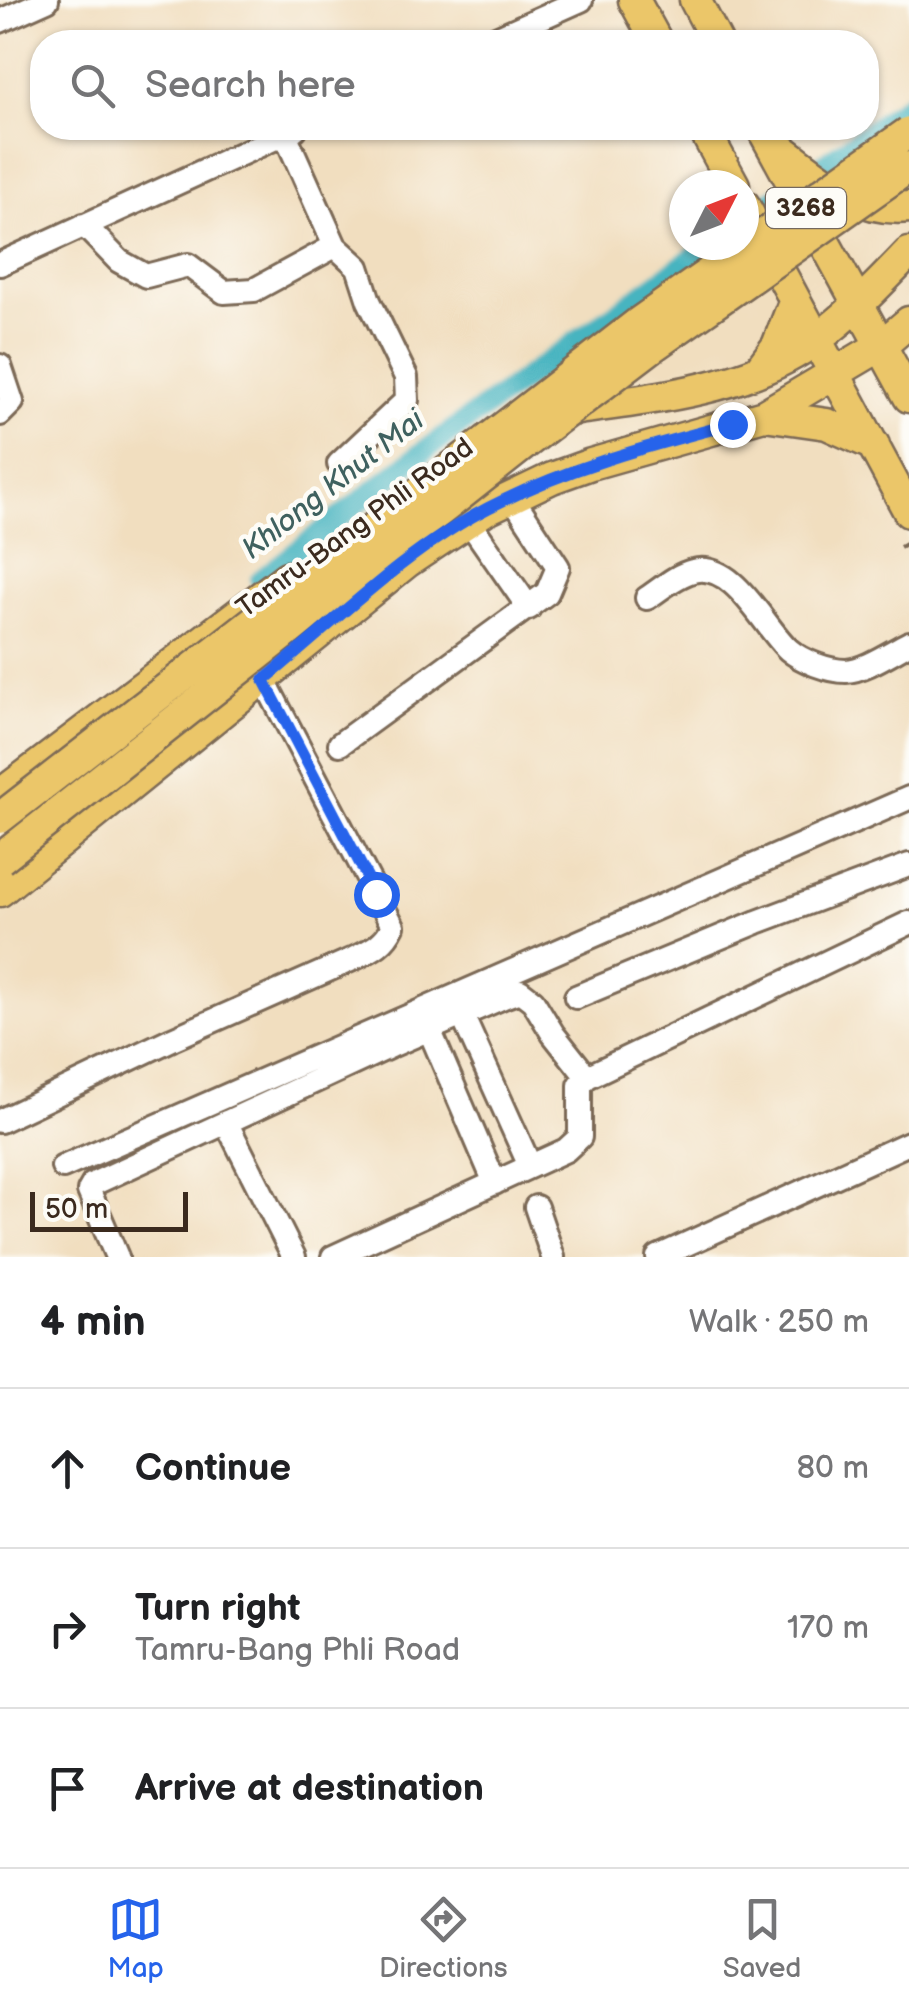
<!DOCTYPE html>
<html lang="en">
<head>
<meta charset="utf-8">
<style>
	body { margin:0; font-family:"Balsamiq Sans",sans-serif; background:#f6f6f6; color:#202124 }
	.compass { position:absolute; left:669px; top:170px; width:90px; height:90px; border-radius:50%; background:#fff; box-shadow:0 2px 8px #0004; rotate:48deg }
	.scale { position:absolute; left:30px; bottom:25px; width:158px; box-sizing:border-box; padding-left:10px; border:5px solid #3b2a1e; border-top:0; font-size:28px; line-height:35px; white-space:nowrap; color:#3b2a1e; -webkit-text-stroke:8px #fdfcf7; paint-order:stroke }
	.stop { position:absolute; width:30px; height:30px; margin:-22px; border:8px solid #2563eb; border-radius:50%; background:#fff }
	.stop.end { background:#2563eb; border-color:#fff; box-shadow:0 2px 10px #0008 }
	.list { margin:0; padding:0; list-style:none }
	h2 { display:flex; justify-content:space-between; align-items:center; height:130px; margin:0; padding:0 40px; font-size:42px }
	h2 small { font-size:32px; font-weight:400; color:#757577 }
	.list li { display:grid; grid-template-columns:65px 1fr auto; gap:30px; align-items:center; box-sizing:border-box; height:160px; padding:0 40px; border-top:2px solid #e0e0e0 }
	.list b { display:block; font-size:38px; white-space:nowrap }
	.list p { margin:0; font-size:32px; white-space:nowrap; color:#757577 }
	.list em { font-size:32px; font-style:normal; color:#757577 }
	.icon { flex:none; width:55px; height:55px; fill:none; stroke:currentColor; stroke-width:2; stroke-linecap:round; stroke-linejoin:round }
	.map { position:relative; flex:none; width:909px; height:1257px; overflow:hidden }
	.search { position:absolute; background:#fff; box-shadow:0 2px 8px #0004; left:30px; right:30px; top:30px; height:110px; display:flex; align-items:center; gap:25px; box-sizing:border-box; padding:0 35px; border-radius:40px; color:#757577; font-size:38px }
	.sheet { height:610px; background:#fff }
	nav { display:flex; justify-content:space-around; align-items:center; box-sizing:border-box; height:140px; border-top:2px solid #e0e0e0; background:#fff; font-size:28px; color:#757577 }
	nav a { display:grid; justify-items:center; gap:5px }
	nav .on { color:#2563eb }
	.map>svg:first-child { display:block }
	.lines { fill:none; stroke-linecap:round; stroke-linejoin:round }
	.canal { stroke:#46b4c0; stroke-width:22 }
	.minor-casing { stroke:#7b6956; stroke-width:28 }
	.major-casing { stroke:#7b6956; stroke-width:35 }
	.path { stroke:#7b6956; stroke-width:4; stroke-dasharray:8 8; stroke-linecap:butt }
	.minor { stroke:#fff; stroke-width:22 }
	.major { stroke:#ebc669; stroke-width:30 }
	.major-bridge-casing { stroke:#7b6956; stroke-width:35; stroke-linecap:butt }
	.major-bridge { stroke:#ebc669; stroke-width:30 }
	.route { stroke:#2563eb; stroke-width:12 }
	.labels { text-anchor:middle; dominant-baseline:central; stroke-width:9; stroke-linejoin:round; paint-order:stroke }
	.shield { fill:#fdfcf7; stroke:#75695f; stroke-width:2.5 }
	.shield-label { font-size:25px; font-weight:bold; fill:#3b2a1e }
	.street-label { font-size:28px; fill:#3b2a1e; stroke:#fdfcf7 }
	.water-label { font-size:30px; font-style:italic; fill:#3f615f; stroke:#fdfcf7 }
</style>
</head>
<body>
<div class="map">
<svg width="909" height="1257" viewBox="0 0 909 1257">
	<rect width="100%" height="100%" fill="#fdfcf7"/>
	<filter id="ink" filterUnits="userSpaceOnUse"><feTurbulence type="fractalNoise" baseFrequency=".01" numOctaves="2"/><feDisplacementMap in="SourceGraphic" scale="20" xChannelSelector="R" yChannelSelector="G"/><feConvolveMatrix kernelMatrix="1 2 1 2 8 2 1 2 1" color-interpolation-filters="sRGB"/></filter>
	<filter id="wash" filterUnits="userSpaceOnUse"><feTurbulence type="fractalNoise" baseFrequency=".0048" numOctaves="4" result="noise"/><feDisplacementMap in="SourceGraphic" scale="40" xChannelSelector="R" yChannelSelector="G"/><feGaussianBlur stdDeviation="2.25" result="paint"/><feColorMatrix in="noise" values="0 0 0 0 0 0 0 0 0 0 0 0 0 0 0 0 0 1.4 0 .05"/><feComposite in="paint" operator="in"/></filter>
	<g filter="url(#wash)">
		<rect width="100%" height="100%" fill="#f1debf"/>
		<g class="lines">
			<!-- canal -->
			<path class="canal" d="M744 221 909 104
				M261 580 420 454 711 245"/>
		</g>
	</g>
	<g filter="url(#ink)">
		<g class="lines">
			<defs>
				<path id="minor" d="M0 21 47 0
					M487 42 581 0
					M285 134 335 246 358 267 369 301 406 377 407 400 339 464
					M84 225 119 261 146 276 188 265 224 292 254 290 335 246
					M0 264 295 129
					M0 366 12 402 0 414
					M468 520 529 608
					M647 598C661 589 676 575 693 571 734 560 764 628 789 650 802 661 828 671 846 671 865 670 891 652 909 643
					M340 744 547 593 558 567 512 497
					M576 997 757 922 909 865
					M462 1015 530 1166
					M429 1029 495 1183
					M0 1121 172 1039 353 959C371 950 384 945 393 926L264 680
					M226 1122 294 1257
					M63 1167 909 798
					M536 1207 553 1257
					M117 1257 89 1191 93 1184 391 1046 506 996 520 991 533 1001 553 1034 587 1077
					M333 1257 566 1150 580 1137V1085L587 1077 909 923
					M658 1257 909 1143"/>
				<path id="major" d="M634 0 657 42
					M695 0 717 42
					M703 128 734 185
					M762 128 909 397
					M779 147C819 177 856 213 909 207
					M744 205 909 512
					M760 369 777 346 795 300
					M559 412C646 398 745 393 818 338 851 314 880 283 909 253
					M764 415 827 424 874 445
					M0 795 287 577
					M0 891 407 562 485 510 552 478 591 464 764 415 882 345 909 322"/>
			</defs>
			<!-- minor casing -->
			<use href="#minor" class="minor-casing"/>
			<!-- major casing -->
			<use href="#major" class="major-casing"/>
			<!-- path -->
			<path class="path" d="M900 547 909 542"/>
			<!-- minor -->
			<use href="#minor" class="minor"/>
			<!-- major -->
			<use href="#major" class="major"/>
			<defs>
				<path id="major-bridge" d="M0 818 638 323 909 132
					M0 859 526 443 651 348 909 167"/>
			</defs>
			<!-- major-bridge casing -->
			<use href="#major-bridge" class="major-bridge-casing"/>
			<!-- major-bridge -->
			<use href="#major-bridge" class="major-bridge"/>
		</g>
	</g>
	<g class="lines" filter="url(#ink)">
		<!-- route -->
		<path class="route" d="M376 894 264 680C336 621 405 551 488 508 566 468 648 446 732 424"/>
	</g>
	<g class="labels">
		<!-- shield labels -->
		<rect class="shield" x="766" y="188" width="80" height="40" rx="8"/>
		<g class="shield-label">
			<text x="806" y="208">3268</text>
		</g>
		<!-- street labels -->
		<g class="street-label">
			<text transform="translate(355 528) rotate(-36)">Tamru-Bang Phli Road</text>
		</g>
		<!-- water labels -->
		<g class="water-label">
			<text transform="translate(333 485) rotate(-38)">Khlong Khut Mai</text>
		</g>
	</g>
</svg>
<svg class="compass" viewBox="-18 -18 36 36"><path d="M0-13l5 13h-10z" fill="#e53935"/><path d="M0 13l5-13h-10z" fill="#757577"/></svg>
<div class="scale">50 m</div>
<div class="stop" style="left:376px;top:894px"></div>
<div class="stop end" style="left:732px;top:424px"></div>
<div class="search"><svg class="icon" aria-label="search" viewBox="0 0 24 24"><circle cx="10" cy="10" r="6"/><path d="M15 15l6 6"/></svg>Search here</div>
</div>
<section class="sheet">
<h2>4 min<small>Walk · 250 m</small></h2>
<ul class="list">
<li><svg class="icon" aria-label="ahead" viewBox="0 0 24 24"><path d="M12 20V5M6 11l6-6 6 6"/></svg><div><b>Continue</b></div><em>80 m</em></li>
<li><svg class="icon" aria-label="right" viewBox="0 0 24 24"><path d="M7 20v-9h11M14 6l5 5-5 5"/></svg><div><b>Turn right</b><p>Tamru-Bang Phli Road</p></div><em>170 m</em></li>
<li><svg class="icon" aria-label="arrive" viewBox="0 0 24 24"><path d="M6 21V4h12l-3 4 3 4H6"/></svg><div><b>Arrive at destination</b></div></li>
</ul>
</section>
<nav>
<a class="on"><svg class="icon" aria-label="map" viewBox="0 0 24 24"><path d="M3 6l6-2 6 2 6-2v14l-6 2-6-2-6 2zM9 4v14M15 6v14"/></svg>Map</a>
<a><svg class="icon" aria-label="directions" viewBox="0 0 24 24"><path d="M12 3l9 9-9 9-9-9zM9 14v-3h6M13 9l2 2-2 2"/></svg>Directions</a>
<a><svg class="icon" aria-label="saved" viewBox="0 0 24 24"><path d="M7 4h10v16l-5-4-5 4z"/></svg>Saved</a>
</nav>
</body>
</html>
